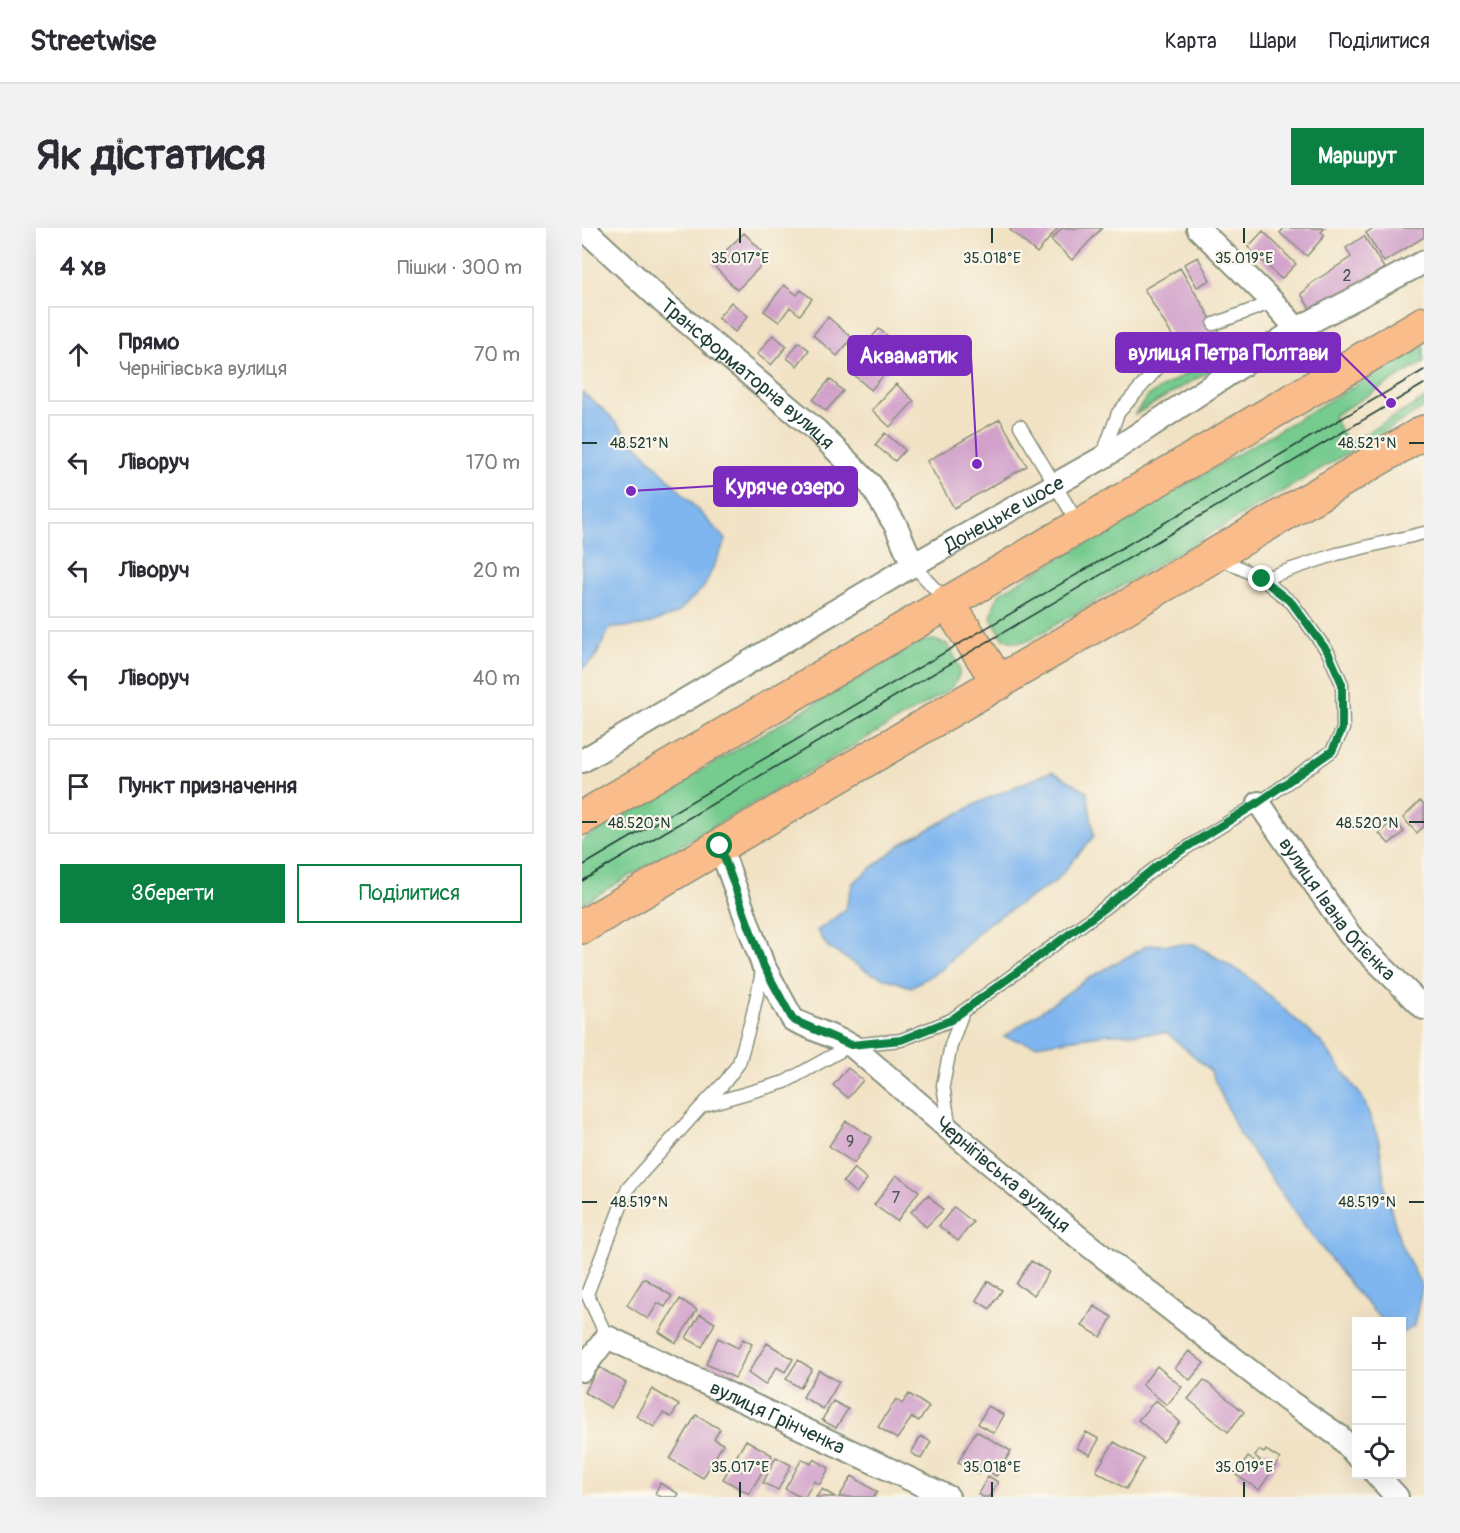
<!DOCTYPE html>
<html lang="uk">
<head>
<meta charset="utf-8">
<style>
	body { margin:0; font-family:Pangolin,sans-serif; background:#f2f2f3; color:#2b2b33 }
	.controls { position:absolute; right:18px; bottom:18px; display:grid; overflow:hidden; border-radius:0px; box-shadow:0 6px 24px #0002 }
	.controls button { width:54px; height:54px; display:grid; place-items:center; padding:0; border:0; border-bottom:2px solid #e1e1e2; background:#fff; color:#2b2b33; font:30px sans-serif }
	.stop { position:absolute; width:18px; height:18px; margin:-14px; border:4px solid #0b8043; border-radius:50%; background:#fff }
	.stop.end { background:#0b8043; border-color:#fff; box-shadow:0 2px 6px #0008 }
	.list { margin:0; padding:0; list-style:none }
	h2 { display:flex; justify-content:space-between; align-items:center; height:78px; margin:0; padding:0 24px; font-size:26px }
	h2 small { font-size:20px; font-weight:400; color:#7c7c81 }
	.list li { display:grid; grid-template-columns:39px 1fr auto; gap:18px; align-items:center; box-sizing:border-box; height:96px; margin:0 12px 12px; padding:0 12px; border:2px solid #e1e1e2; border-radius:0px }
	.list b { display:block; font-size:22px; white-space:nowrap }
	.list p { margin:0; font-size:20px; white-space:nowrap; color:#7c7c81 }
	.list em { font-size:20px; font-style:normal; color:#7c7c81 }
	.actions { display:flex; gap:12px; padding:18px 24px }
	.actions a { flex:1; padding:14px 0; border:2px solid #0b8043; border-radius:0px; text-align:center; font-size:21px; color:#0b8043 }
	.actions .main { background:#0b8043; color:#fff }
	.icon { flex:none; width:33px; height:33px; fill:none; stroke:currentColor; stroke-width:2; stroke-linecap:round; stroke-linejoin:round }
	.map { position:relative; flex:none; width:842px; height:1269px; overflow:hidden; border-radius:0px }
	header { display:flex; align-items:center; gap:36px; box-sizing:border-box; height:84px; padding:0 30px; background:#fff; border-bottom:2px solid #e1e1e2 }
	header strong { font-size:28px }
	nav { display:flex; gap:33px; margin-inline-start:auto; font-size:21px }
	.intro { display:flex; align-items:center; justify-content:space-between; box-sizing:border-box; height:144px; padding:0 36px }
	h1 { margin:0; font-size:42px }
	.button { padding:15px 27px; border-radius:0px; background:#0b8043; color:#fff; font-size:21px; font-weight:700 }
	main { display:flex; gap:36px; padding:0 36px }
	aside { flex:1; background:#fff; border-radius:0px; box-shadow:0 6px 24px #0002 }
	.map>svg:first-child { display:block }
	.green { fill:#76cb8f; stroke:#4a8462; stroke-width:1.5 }
	.water { fill:#7fb6ef; stroke:#4f7a92; stroke-width:1.5 }
	.building { fill:#d1a1ca }
	.lines { fill:none; stroke-linecap:round; stroke-linejoin:round }
	.service-casing { stroke:#88907c; stroke-width:15 }
	.minor-casing { stroke:#88907c; stroke-width:26 }
	.trunk-casing { stroke:#88907c; stroke-width:36 }
	.service { stroke:#fff; stroke-width:12 }
	.minor { stroke:#fff; stroke-width:22 }
	.trunk { stroke:#fabc8b; stroke-width:33 }
	.tram { stroke:#1f3d34; stroke-width:1.5 }
	.route { stroke:#0b8043; stroke-width:8 }
	.ticks { fill:none; stroke:#1f3d34; stroke-width:2 }
	.labels { text-anchor:middle; dominant-baseline:central; stroke-width:4.5; stroke-linejoin:round; paint-order:stroke }
	.number-label { font-size:16px; fill:#4c565a }
	.street-label { font-size:20px; fill:#1f3d34; stroke:#fbf7ec }
	.ticks-label { font-size:15px; text-anchor:middle; fill:#1f3d34; stroke:#fbf7ec; stroke-width:4.5; stroke-linejoin:round; paint-order:stroke }
	.leader { fill:none; stroke:#7b2cbf; stroke-width:2 }
	.callout-dot { fill:#7b2cbf; stroke:#fbf7ec; stroke-width:2 }
	.callout { fill:#7b2cbf; stroke:#7b2cbf; stroke-width:2 }
	.callout-label { font-size:21px; text-anchor:middle; font-weight:bold; fill:#fff }
</style>
</head>
<body>
<header>
<strong>Streetwise</strong>
<nav><a>Карта</a><a>Шари</a><a>Поділитися</a></nav>
</header>
<div class="intro"><h1>Як дістатися</h1><a class="button">Маршрут</a></div>
<main>
<aside>
<h2>4 хв<small>Пішки · 300 m</small></h2>
<ul class="list">
<li><svg class="icon" aria-label="ahead" viewBox="0 0 24 24"><path d="M12 20V5M6 11l6-6 6 6"/></svg><div><b>Прямо</b><p>Чернігівська вулиця</p></div><em>70 m</em></li>
<li><svg class="icon" aria-label="left" viewBox="0 0 24 24"><path d="M17 20v-9H6M10 6l-5 5 5 5"/></svg><div><b>Ліворуч</b></div><em>170 m</em></li>
<li><svg class="icon" aria-label="left" viewBox="0 0 24 24"><path d="M17 20v-9H6M10 6l-5 5 5 5"/></svg><div><b>Ліворуч</b></div><em>20 m</em></li>
<li><svg class="icon" aria-label="left" viewBox="0 0 24 24"><path d="M17 20v-9H6M10 6l-5 5 5 5"/></svg><div><b>Ліворуч</b></div><em>40 m</em></li>
<li><svg class="icon" aria-label="arrive" viewBox="0 0 24 24"><path d="M6 21V4h12l-3 4 3 4H6"/></svg><div><b>Пункт призначення</b></div></li>
</ul>
<div class="actions"><a class="main">Зберегти</a><a>Поділитися</a></div>
</aside>
<div class="map">
<svg width="842" height="1269" viewBox="0 0 842 1269">
	<rect width="100%" height="100%" fill="#fbf7ec"/>
	<filter id="ink" filterUnits="userSpaceOnUse"><feTurbulence type="fractalNoise" baseFrequency=".0167" numOctaves="2"/><feDisplacementMap in="SourceGraphic" scale="12" xChannelSelector="R" yChannelSelector="G"/><feConvolveMatrix kernelMatrix="1 2 1 2 8 2 1 2 1" color-interpolation-filters="sRGB"/></filter>
	<filter id="wash" filterUnits="userSpaceOnUse"><feTurbulence type="fractalNoise" baseFrequency=".008" numOctaves="4" result="noise"/><feDisplacementMap in="SourceGraphic" scale="24" xChannelSelector="R" yChannelSelector="G"/><feGaussianBlur stdDeviation="1.35" result="paint"/><feColorMatrix in="noise" values="0 0 0 0 0 0 0 0 0 0 0 0 0 0 0 0 0 1.4 0 .05"/><feComposite in="paint" operator="in"/></filter>
	<g filter="url(#wash)">
		<rect width="100%" height="100%" fill="#f1e2c4"/>
		<!-- green -->
		<path class="green" d="M666 109 671 110 673 113 669 119 552 187 566 168Z
			M842 117V134L751 188 766 216 842 171V180L446 413 433 414 422 411 409 390 412 377 418 365Z
			M351 412 365 416C377 435 385 445 366 463L132 598 0 676V612L338 414Z"/>
		<!-- water -->
		<path class="water" d="M0 164 23 183 144 312 122 359 94 386 60 398 28 400 13 430 0 441Z
			M470 543 505 563 512 608 473 654 405 696 360 741 329 759 288 745 247 720 235 703 263 682 271 655 321 615 400 573Z
			M612 716 665 748 739 814 781 870 797 913 804 963 818 1014 840 1059 832 1098 820 1105V1094L801 1093 773 1063 719 993 657 905 628 842 585 805 524 806 453 817 422 809 504 752 566 717Z"/>
		<g id="blocks">
			<!-- building -->
			<path class="building" d="M430 0H476L455 25 428 2Z
				M480 0H520L490 32 469 12Z
				M702 0H743L739 4 743 7 725 28 698 5Z
				M791 0H842V9L802 34 784 5Z
				M681 3 714 36 699 51 666 19Z
				M162 5 187 30 155 62 130 36Z
				M782 8 802 40 742 79 730 84 719 66 728 58 727 57 769 29 764 20Z
				M616 29 628 52 615 59 602 36Z
				M598 40 642 112 606 134 562 61Z
				M202 57 215 67 219 62 230 71 218 87 208 79 197 94 182 83Z
				M149 74 166 88 153 104 136 90Z
				M246 89 270 110 255 128 231 107Z
				M297 101 323 122 289 162 273 148 280 139 271 131Z
				M191 107 205 118 189 137 175 126Z
				M217 114 227 122 215 138 205 130Z
				M248 151 261 163 244 183 231 172Z
				M314 156 332 173 308 199 290 182Z
				M418 191 445 238 372 280 345 233Z
				M303 205 323 222 313 233 293 217Z
				M838 573 842 577V598L835 605 821 590Z
				M812 592 822 604 807 616 797 605Z
				M266 840 281 852 266 870 251 857Z
				M264 893 290 909 272 935 247 918Z
				M272 940 285 951 274 965 261 954Z
				M314 947 337 963 315 993 292 977Z
				M346 967 361 982 344 999 329 984Z
				M372 979 391 994 376 1013 357 998Z
				M449 1033 467 1044 452 1067 434 1056Z
				M62 1050 90 1068 83 1079 76 1075 66 1091 45 1077Z
				M406 1053 420 1062 408 1081 394 1072Z
				M98 1071 115 1082 94 1115 77 1104Z
				M512 1078 530 1089 519 1109 500 1098Z
				M118 1086 133 1095 120 1119 104 1110Z
				M136 1110 156 1120 161 1111 170 1116 153 1150 124 1136Z
				M185 1115 211 1131 203 1144 195 1139 183 1157 166 1145Z
				M607 1123 622 1135 608 1152 593 1140Z
				M216 1132 230 1141 218 1160 204 1151Z
				M575 1138 600 1159 585 1177 560 1157Z
				M17 1139 44 1155 29 1180 2 1164Z
				M237 1142 257 1154 241 1181 221 1169Z
				M622 1152 662 1184 646 1204 606 1171Z
				M70 1161 97 1177 89 1189 81 1185 72 1199 54 1188Z
				M327 1166 347 1179 337 1193 330 1189 315 1211 296 1199 314 1171 320 1176Z
				M574 1172 598 1194 581 1214 556 1192Z
				M251 1173 266 1181 254 1200 240 1192Z
				M406 1178 422 1187 412 1205 396 1196Z
				M114 1187 138 1201 132 1211 141 1216 121 1250 88 1231Z
				M394 1203 429 1223 414 1248 400 1239 396 1246 376 1234Z
				M504 1204 517 1211 508 1227 495 1220Z
				M339 1208 349 1214 339 1231 329 1225Z
				M164 1212 190 1227 167 1266 141 1251Z
				M532 1214 562 1231 544 1261 514 1243Z
				M677 1222 682 1225 684 1222 698 1231 677 1262 654 1247 666 1229 676 1236 678 1232 673 1228Z
				M194 1229 209 1237 196 1262 181 1255Z
				M220 1231 229 1236 232 1231 247 1240 238 1256 232 1253 223 1269H218L203 1261Z
				M270 1248 295 1264 292 1269H257Z
				M406 1248 416 1254 407 1269H401L396 1266Z
				M78 1255 97 1266 95 1269H78L73 1266Z
				M240 1261 253 1269H234Z"/>
		</g>
	</g>
	<g filter="url(#ink)">
		<use href="#blocks" fill-opacity="0" stroke="#88907c" stroke-width="1.5"/>
		<g class="lines">
			<defs>
				<path id="service" d="M632 96 691 74
					M438 198 497 297
					M521 226 536 185 596 117
					M636 329 680 351
					M331 337 365 374
					M121 877 143 854 157 835 170 789 181 740
					M368 902 361 857 369 817 381 783
					M25 1109 5 1066 46 960 120 878 203 854 269 817 319 812 369 792 512 688 577 637 677 575 750 523 761 501 760 456 746 424 710 375 680 351 755 326 842 305"/>
				<g id="minor">
					<path id="s1" d="M1 0 81 74 235 203 289 257 314 298 331 337"/>
					<path d="M616 0 691 74 715 101 749 150"/>
					<path id="s2" d="M0 533 331 337 520 230 715 101 842 34"/>
					<path id="s3" d="M677 575 768 707 842 780"/>
					<path id="s4" d="M138 618 181 737 211 792 269 817 369 903 500 1012 705 1172 757 1208 774 1227"/>
					<path id="s5" d="M0 1142 25 1109 366 1269"/>
					<path d="M794 1246 815 1269"/>
				</g>
				<path id="trunk" d="M365 374 417 455
					M0 590 842 95
					M0 699 842 204"/>
			</defs>
			<!-- service casing -->
			<use href="#service" class="service-casing"/>
			<!-- minor casing -->
			<use href="#minor" class="minor-casing"/>
			<!-- trunk casing -->
			<use href="#trunk" class="trunk-casing"/>
			<!-- service -->
			<use href="#service" class="service"/>
			<!-- minor -->
			<use href="#minor" class="minor"/>
			<!-- trunk -->
			<use href="#trunk" class="trunk"/>
			<!-- tram -->
			<path class="tram" d="M0 638 842 142
				M0 653 842 156"/>
		</g>
	</g>
	<g class="lines" filter="url(#ink)">
		<!-- route -->
		<path class="route" d="M138 618 181 737 211 792 269 817 319 812 369 792 512 688 576 637 677 574 750 523 760 501V456L746 424 710 375 680 351"/>
	</g>
	<!-- ticks -->
	<path class="ticks" d="M158 0V15M410 0V15M662 0V15M0 215H15M827 215H842M0 594H15M827 594H842M0 974H15M827 974H842M158 1254V1269M410 1254V1269M662 1254V1269"/>
	<g class="labels">
		<!-- number labels -->
		<g class="number-label">
			<text x="765" y="48">2</text>
			<text x="268" y="914">9</text>
			<text x="314" y="970">7</text>
		</g>
		<!-- street labels -->
		<g class="street-label">
			<text stroke="none"><textPath href="#s1" startOffset="220">Трансформаторна вулиця</textPath></text>
			<text stroke="none"><textPath href="#s2" startOffset="489">Донецьке шосе</textPath></text>
			<text stroke="none"><textPath href="#s3" startOffset="132">вулиця Івана Огієнка</textPath></text>
			<text stroke="none"><textPath href="#s4" startOffset="452">Чернігівська вулиця</textPath></text>
			<text stroke="none"><textPath href="#s5" startOffset="230">вулиця Грінченка</textPath></text>
		</g>
	</g>
	<g class="ticks-label">
		<text x="158" y="35">35.017°E</text>
		<text x="410" y="35">35.018°E</text>
		<text x="662" y="35">35.019°E</text>
		<text x="57" y="220">48.521°N</text>
		<text x="785" y="220">48.521°N</text>
		<text x="57" y="600">48.520°N</text>
		<text x="785" y="600">48.520°N</text>
		<text x="57" y="979">48.519°N</text>
		<text x="785" y="979">48.519°N</text>
		<text x="158" y="1244">35.017°E</text>
		<text x="410" y="1244">35.018°E</text>
		<text x="662" y="1244">35.019°E</text>
	</g>
	<!-- callouts -->
	<path class="leader" d="M809 175L758 125M395 236L389 128M49 263L132 258"/>
	<g class="callout-dot">
		<circle cx="809" cy="175" r="6"/>
		<circle cx="395" cy="236" r="6"/>
		<circle cx="49" cy="263" r="6"/>
	</g>
	<g class="callout">
		<rect x="534" y="105" width="224" height="39" rx="6"/>
		<rect x="266" y="108" width="123" height="39" rx="6"/>
		<rect x="132" y="239" width="143" height="39" rx="6"/>
	</g>
	<g class="callout-label">
		<text x="646" y="132">вулиця Петра Полтави</text>
		<text x="327" y="135">Акваматик</text>
		<text x="203" y="266">Куряче озеро</text>
	</g>
</svg>
<div class="controls">
<button>+</button>
<button>−</button>
<button><svg class="icon" aria-label="locate" viewBox="0 0 24 24"><circle cx="12" cy="12" r="6"/><path d="M12 2v4M12 18v4M2 12h4M18 12h4"/></svg></button>
</div>
<div class="stop" style="left:138px;top:618px"></div>
<div class="stop end" style="left:680px;top:351px"></div>
</div>
</main>
</body>
</html>
